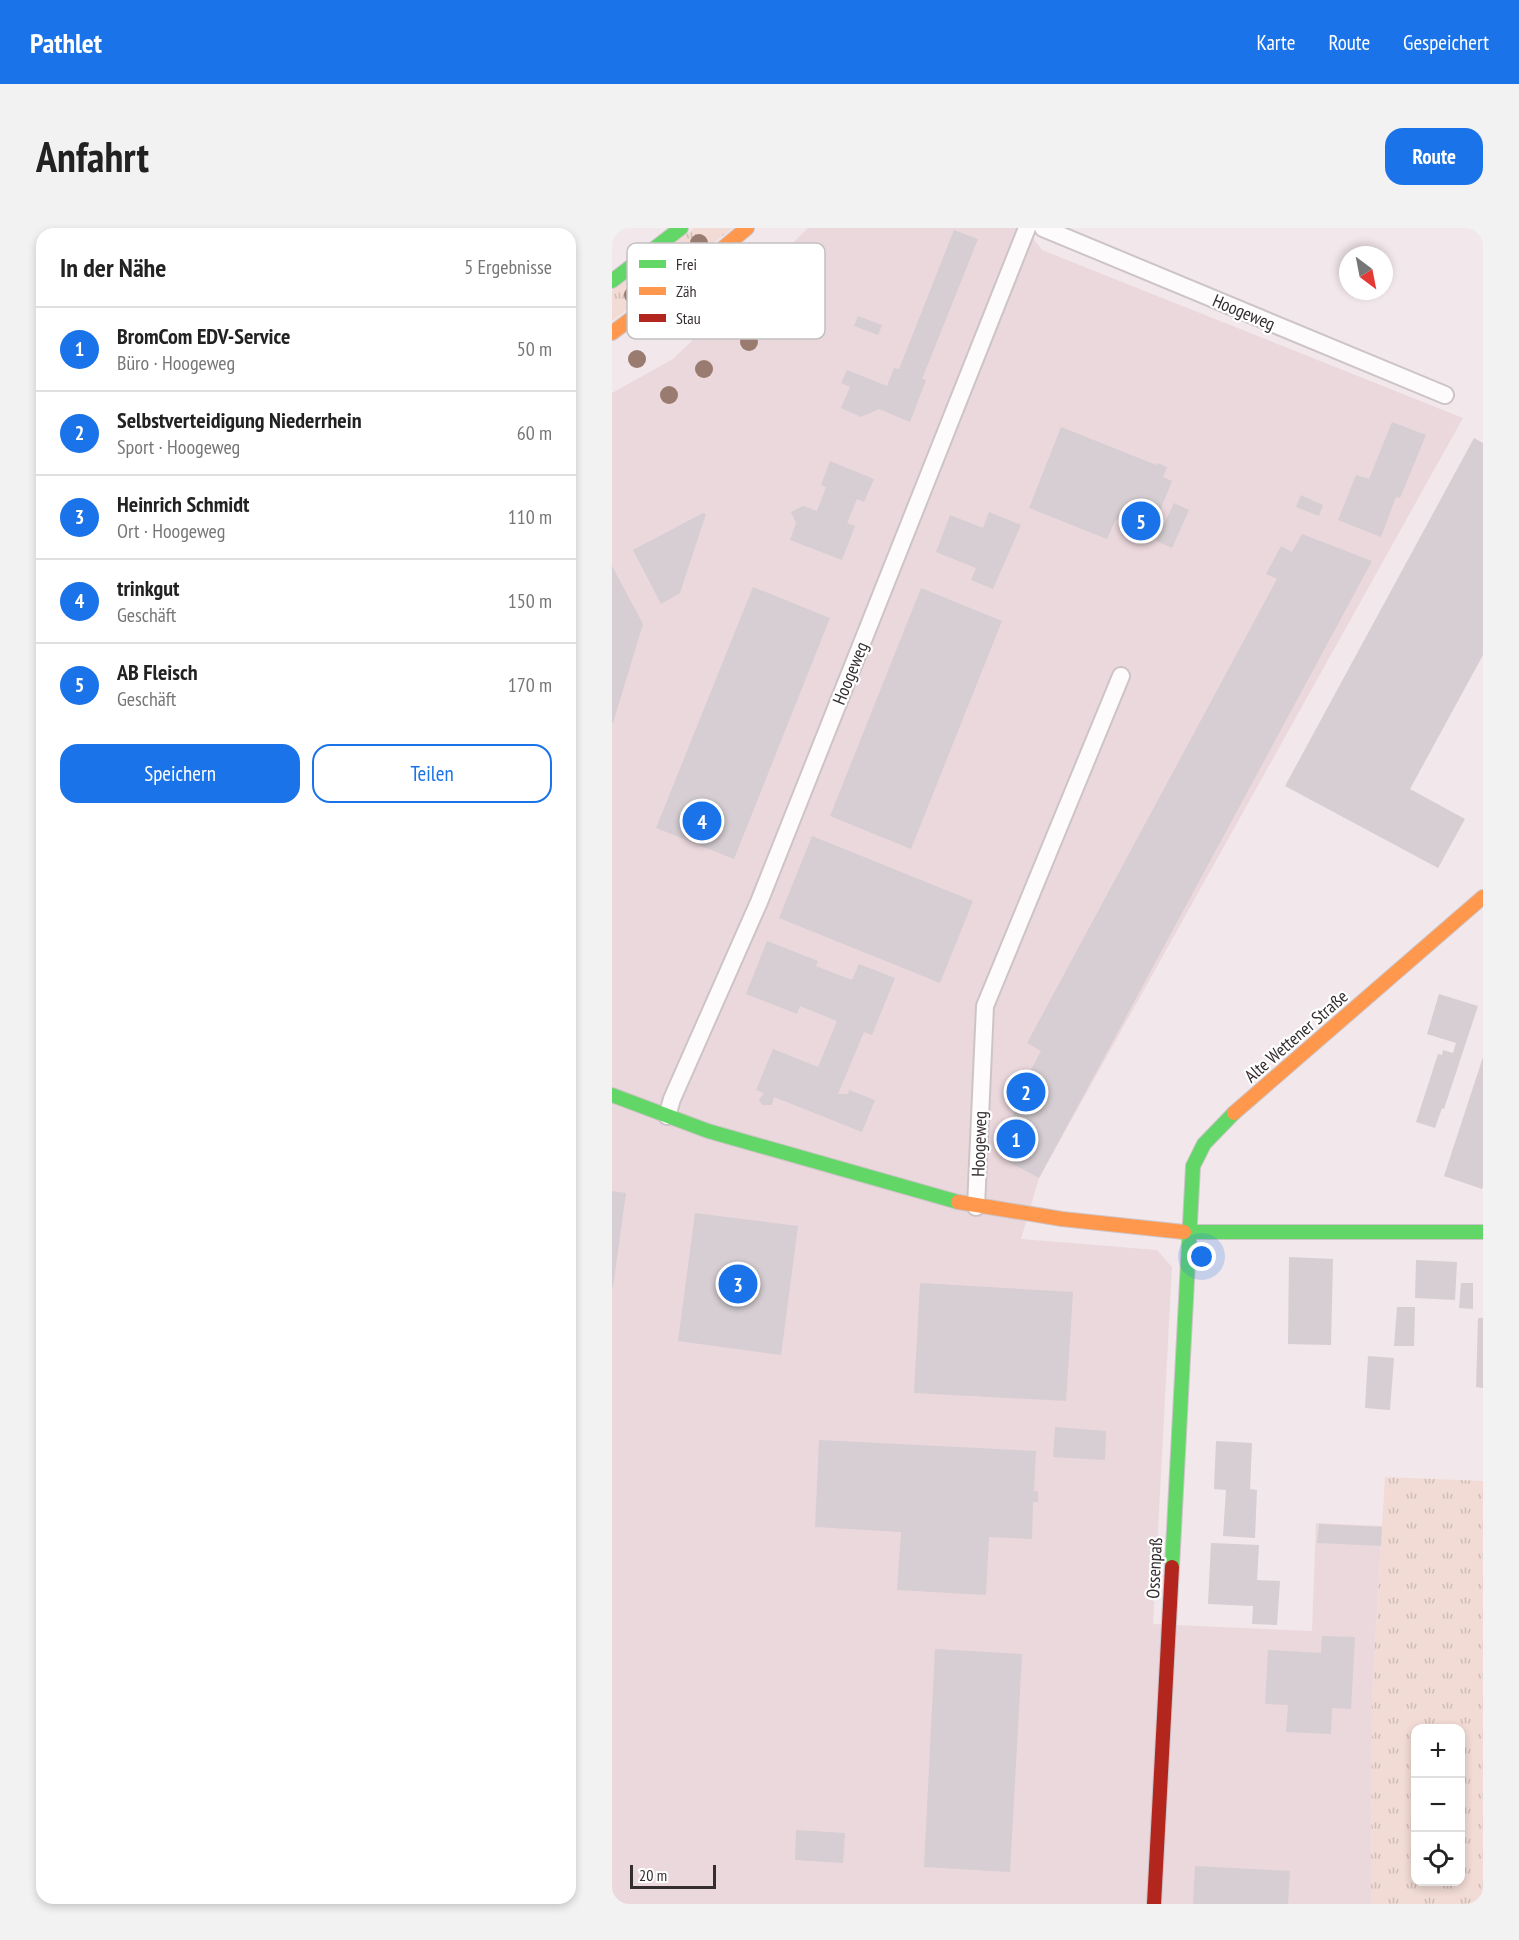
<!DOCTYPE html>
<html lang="de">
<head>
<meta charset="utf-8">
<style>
	body { margin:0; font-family:"PT Sans Narrow",sans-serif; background:#f2f2f2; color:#222 }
	.controls { position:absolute; right:18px; bottom:18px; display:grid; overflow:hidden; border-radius:12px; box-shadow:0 3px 9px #0003 }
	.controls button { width:54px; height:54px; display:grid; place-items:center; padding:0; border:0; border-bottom:2px solid #e0e0e0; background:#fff; color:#222; font:30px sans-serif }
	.compass { position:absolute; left:727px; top:18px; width:54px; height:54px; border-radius:50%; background:#fff; box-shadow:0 3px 9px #0003; rotate:148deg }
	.scale { position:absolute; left:18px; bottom:15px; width:86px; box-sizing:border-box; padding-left:6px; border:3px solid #352e30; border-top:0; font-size:16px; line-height:21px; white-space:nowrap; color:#352e30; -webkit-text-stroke:4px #fff; paint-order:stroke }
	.you { position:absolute; left:590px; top:1029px; width:21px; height:21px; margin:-15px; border:4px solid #fff; border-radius:50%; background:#1a73e8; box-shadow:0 0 0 9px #1a73e833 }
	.badge { display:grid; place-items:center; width:39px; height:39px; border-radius:50%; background:#1a73e8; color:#fff; font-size:20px; font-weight:700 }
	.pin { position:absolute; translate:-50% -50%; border:3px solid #fff; box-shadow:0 2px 6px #0006 }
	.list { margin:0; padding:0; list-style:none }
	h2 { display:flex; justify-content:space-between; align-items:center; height:78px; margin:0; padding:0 24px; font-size:26px }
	h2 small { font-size:20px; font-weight:400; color:#767676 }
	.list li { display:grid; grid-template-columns:39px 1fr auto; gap:18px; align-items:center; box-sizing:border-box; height:84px; padding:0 24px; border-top:2px solid #e0e0e0 }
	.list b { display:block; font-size:22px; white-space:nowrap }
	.list p { margin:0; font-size:20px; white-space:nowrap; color:#767676 }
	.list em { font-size:20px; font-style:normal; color:#767676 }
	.actions { display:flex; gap:12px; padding:18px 24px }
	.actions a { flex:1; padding:14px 0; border:2px solid #1a73e8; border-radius:18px; text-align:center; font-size:21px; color:#1a73e8 }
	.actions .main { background:#1a73e8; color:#fff }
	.icon { flex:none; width:33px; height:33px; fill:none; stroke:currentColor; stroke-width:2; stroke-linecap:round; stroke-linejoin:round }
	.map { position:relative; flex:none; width:871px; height:1676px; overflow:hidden; border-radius:18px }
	header { display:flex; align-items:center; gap:36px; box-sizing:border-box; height:84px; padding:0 30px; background:#1a73e8; color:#fff }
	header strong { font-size:28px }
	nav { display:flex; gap:33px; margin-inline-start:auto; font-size:21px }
	.intro { display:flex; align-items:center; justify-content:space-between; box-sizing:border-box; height:144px; padding:0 36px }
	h1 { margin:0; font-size:42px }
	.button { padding:15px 27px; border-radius:18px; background:#1a73e8; color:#fff; font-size:21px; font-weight:700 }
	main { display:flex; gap:36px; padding:0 36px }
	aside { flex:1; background:#fff; border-radius:18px; box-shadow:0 3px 9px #0003 }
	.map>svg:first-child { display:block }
	.built { fill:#ebd8dd }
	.grass { fill:url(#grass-tufts); fill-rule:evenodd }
	.building { fill:#d6ced2 }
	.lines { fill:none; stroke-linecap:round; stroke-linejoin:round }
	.lane-casing { stroke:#cdc4c7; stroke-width:20 }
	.fast-casing { stroke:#cdc4c7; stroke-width:16 }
	.slow-casing { stroke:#cdc4c7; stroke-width:16 }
	.jam-casing { stroke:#cdc4c7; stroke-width:16 }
	.lane { stroke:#fdfbfc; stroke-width:16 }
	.fast { stroke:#63d668; stroke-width:14 }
	.slow { stroke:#ff974d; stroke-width:14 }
	.jam { stroke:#b3261e; stroke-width:14 }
	.tree { fill:#997b6f }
	.labels { text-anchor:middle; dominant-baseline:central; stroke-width:4.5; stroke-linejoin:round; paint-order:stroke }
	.street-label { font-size:18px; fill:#352e30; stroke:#fff }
	.key { fill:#fff; stroke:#c2c0c1; stroke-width:1.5 }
	.key-label { font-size:16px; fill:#352e30 }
</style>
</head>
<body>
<header>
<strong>Pathlet</strong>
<nav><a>Karte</a><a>Route</a><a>Gespeichert</a></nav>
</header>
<div class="intro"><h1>Anfahrt</h1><a class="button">Route</a></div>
<main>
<aside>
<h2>In der Nähe<small>5 Ergebnisse</small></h2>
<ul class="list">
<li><span class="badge">1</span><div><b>BromCom EDV-Service</b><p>Büro · Hoogeweg</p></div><em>50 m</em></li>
<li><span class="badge">2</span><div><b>Selbstverteidigung Niederrhein</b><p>Sport · Hoogeweg</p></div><em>60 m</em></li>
<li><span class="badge">3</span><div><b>Heinrich Schmidt</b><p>Ort · Hoogeweg</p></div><em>110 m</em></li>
<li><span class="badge">4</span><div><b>trinkgut</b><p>Geschäft</p></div><em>150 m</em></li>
<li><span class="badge">5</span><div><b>AB Fleisch</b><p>Geschäft</p></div><em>170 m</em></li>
</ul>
<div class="actions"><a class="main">Speichern</a><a>Teilen</a></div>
</aside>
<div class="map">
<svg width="871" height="1676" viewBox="0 0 871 1676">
	<defs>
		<pattern id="grass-tufts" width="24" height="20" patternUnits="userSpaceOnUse" patternTransform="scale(1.5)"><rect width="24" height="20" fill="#f1dbd4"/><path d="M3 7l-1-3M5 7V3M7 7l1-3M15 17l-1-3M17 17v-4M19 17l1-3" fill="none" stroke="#cfbcb6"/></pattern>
	</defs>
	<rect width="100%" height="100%" fill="#f2e7ea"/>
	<!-- built -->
	<path class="built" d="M196 0H413L430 22 851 190 427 950 409 1011 545 1022 560 1039 541 1396 700 1403 704 1295 770 1298 760 1468 759 1676H0V165L61 131Z"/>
	<!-- grass -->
	<path class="grass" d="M82 0H121L0 93V63Z
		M773 1249 871 1253V1676H759L760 1468ZM848 1500V1654H804V1500Z"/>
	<!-- building -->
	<path class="building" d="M342 2 366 11 310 151 314 152 298 194 267 181 249 189 229 180 238 159 229 155 235 142 275 158 282 140 287 141Z
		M246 88 270 97 266 107 242 98Z
		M780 194 814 207 788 270 784 269 769 309 726 292 744 247 757 251Z
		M449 199 544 237 546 235 555 239 551 249 560 253 539 305 504 291 495 311 417 280Z
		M862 210 871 215V427L798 561 853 591 826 640 673 558Z
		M218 233 262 251 252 274 245 271 235 295 243 298 230 332 178 312 184 295 179 284 191 278 205 283 214 259 209 257Z
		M689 267 711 277 707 288 684 279Z
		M562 275 577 282 560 320 544 313Z
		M377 284 409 297 381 361 359 352 364 340 324 324 338 287 371 300Z
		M91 285 94 286 68 365 49 376 21 322Z
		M690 306 760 333 427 950 397 934 403 872 429 823 415 815 665 351 654 346 669 318 680 324Z
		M0 338 31 396 1 495H0Z
		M141 359 218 390 122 631 44 600Z
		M309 360 390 393 299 621 218 588Z
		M200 608 361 673 328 755 167 690Z
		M155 713 206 733 204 738 240 752 247 736 283 750 260 807 252 804 226 866H236L237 862 263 872 250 904 162 869 160 877H150L147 872 152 865 144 862 161 821 206 839 225 793 188 778 185 786 134 766Z
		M827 766 866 778 832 881 830 880 823 900 804 894 826 826 830 827 831 822 841 825 844 815 815 806Z
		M871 829V958L870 961 832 948Z
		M0 963 14 965 1 1059H0Z
		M83 985 186 998 169 1127 66 1113Z
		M677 1029 721 1031 719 1117 676 1116Z
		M804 1032 845 1034 843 1072 803 1070Z
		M308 1055 461 1064 454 1173 302 1165Z
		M849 1055H861V1081L847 1080Z
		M785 1079H803L802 1118H782Z
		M866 1090H871V1160L864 1159Z
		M756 1128 782 1130 778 1182 753 1180Z
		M443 1199 494 1203 493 1232 441 1229Z
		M207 1212 424 1223 422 1263H426V1274H421L420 1311 377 1309 374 1367 285 1362 289 1304 203 1299Z
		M604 1213 640 1215 638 1261 645 1262 643 1310 611 1308 614 1262 602 1261Z
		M707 1296 770 1299 769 1318 705 1315Z
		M599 1315 647 1317 645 1352 668 1353 665 1397 640 1396 641 1378 596 1376Z
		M710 1408 743 1409 739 1481 720 1480 719 1506 674 1504 676 1477 653 1476 656 1422 709 1425Z
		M323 1421 410 1426 398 1644 312 1639Z
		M184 1602 233 1605 231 1635 183 1632Z
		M583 1638 678 1643 676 1676H581Z"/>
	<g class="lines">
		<defs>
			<path id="lane" d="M431 0 833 167
				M55 888 60 871 147 674 415 0
				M364 979 373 778 509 448"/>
			<path id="fast" d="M0 53 69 0
				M0 867 96 903 346 974
				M572 1004H871
				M560 1339 581 938 592 916 622 885"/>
			<path id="slow" d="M0 105 87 40 135 0
				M622 885 871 669
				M346 974 450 991 572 1004"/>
			<path id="jam" d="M542 1676 560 1339"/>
		</defs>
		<!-- lane casing -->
		<use href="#lane" class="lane-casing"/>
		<!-- fast casing -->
		<use href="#fast" class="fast-casing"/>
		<!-- slow casing -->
		<use href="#slow" class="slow-casing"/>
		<!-- jam casing -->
		<use href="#jam" class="jam-casing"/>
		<!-- lane -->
		<use href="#lane" class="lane"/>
		<!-- fast -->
		<use href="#fast" class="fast"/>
		<!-- slow -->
		<use href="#slow" class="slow"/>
		<!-- jam -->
		<use href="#jam" class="jam"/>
	</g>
	<!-- trees -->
	<g class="tree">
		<circle cx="87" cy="15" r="9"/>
		<circle cx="21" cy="67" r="9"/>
		<circle cx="137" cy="114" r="9"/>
		<circle cx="25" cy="131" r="9"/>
		<circle cx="92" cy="141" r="9"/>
		<circle cx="57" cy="167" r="9"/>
	</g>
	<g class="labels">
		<!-- street labels -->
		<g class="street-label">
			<text transform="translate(632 84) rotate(23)">Hoogeweg</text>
			<text transform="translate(238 445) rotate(-68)">Hoogeweg</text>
			<text transform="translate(684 808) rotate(-41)">Alte Wettener Straße</text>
			<text transform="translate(367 916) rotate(-88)">Hoogeweg</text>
			<text transform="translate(542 1340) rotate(-87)">Ossenpaß</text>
		</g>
	</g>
	<!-- legend -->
	<rect x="15" y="15" width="198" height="96" rx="9" class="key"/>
	<rect x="27" y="32" width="27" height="8" fill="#63d668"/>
	<rect x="27" y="59" width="27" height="8" fill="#ff974d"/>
	<rect x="27" y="86" width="27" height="8" fill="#b3261e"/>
	<g class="key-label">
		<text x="64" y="42">Frei</text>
		<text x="64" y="69">Zäh</text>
		<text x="64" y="96">Stau</text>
	</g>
</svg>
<div class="controls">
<button>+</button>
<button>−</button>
<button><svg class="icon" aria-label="locate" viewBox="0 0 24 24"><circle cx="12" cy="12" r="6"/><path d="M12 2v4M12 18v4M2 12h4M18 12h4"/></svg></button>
</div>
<svg class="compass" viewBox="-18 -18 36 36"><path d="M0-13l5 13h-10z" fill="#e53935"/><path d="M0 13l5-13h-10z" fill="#767676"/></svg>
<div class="scale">20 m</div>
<div class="you"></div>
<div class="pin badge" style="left:404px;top:911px">1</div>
<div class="pin badge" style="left:414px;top:864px">2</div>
<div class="pin badge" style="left:126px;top:1056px">3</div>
<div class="pin badge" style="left:90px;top:593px">4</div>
<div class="pin badge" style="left:529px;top:293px">5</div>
</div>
</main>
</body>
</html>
